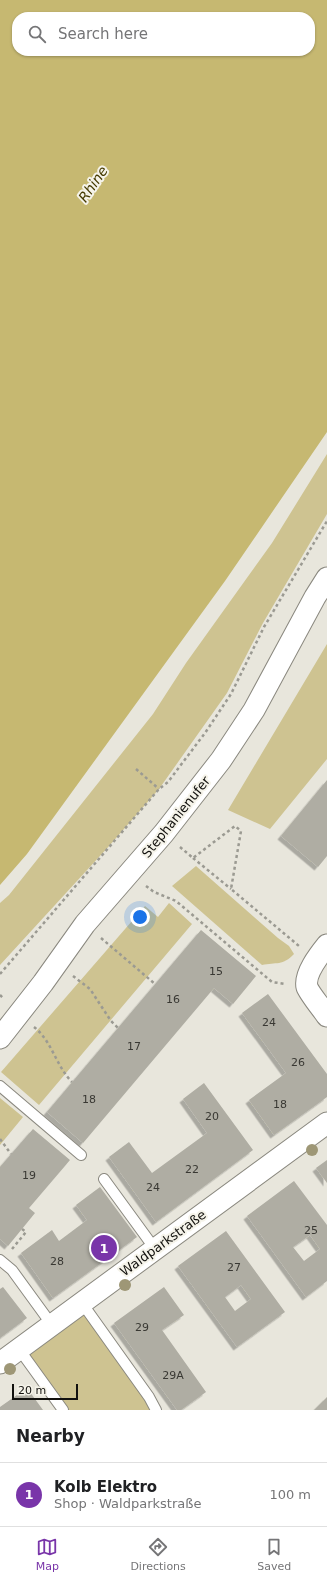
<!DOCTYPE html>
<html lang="en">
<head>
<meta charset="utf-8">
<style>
	body { margin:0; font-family:"DejaVu Sans",sans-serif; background:#f2f2f2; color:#202124 }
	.scale { position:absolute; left:12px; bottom:10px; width:66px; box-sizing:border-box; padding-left:4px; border:2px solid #12110e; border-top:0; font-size:11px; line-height:14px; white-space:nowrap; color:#12110e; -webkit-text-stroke:3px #f5f3e9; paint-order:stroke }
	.you { position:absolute; left:140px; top:917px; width:14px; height:14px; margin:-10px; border:3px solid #fff; border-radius:50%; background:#1a73e8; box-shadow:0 0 0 6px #1a73e833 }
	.badge { display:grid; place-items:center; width:26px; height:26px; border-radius:50%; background:#7935a9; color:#fff; font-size:13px; font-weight:700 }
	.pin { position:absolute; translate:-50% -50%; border:2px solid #fff; box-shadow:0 1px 4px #0006 }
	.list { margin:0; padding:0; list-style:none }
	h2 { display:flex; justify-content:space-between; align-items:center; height:52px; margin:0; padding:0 16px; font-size:17px }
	h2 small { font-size:13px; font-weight:400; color:#757577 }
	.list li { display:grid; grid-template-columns:26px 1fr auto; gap:12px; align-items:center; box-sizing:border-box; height:64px; padding:0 16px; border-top:1px solid #e0e0e0 }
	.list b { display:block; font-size:15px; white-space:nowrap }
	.list p { margin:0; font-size:13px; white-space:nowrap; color:#757577 }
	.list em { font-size:13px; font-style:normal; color:#757577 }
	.icon { flex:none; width:22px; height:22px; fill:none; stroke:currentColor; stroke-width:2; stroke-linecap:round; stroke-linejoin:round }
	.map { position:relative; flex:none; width:327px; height:1410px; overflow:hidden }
	.search { position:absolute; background:#fff; box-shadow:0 1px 3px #0004; left:12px; right:12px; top:12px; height:44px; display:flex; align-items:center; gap:10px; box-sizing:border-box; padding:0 14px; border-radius:16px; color:#757577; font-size:15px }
	.sheet { height:116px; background:#fff }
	nav { display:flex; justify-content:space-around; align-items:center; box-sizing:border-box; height:56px; border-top:1px solid #e0e0e0; background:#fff; font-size:11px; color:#757577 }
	nav a { display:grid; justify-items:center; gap:2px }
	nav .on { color:#7935a9 }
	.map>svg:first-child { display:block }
	.green { fill:#cec391 }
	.water { fill:#c6b871; fill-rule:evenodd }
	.building { fill:#afada3; fill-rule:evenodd; filter:url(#shadow) }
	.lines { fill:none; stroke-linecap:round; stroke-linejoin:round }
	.lane-casing { stroke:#8a887f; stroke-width:12 }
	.street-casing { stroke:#8a887f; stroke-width:23 }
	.path { stroke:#9b9a92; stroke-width:2.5; stroke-dasharray:3 3; stroke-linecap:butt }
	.lane { stroke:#fff; stroke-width:10 }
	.street { stroke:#fff; stroke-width:21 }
	.tree { fill:#9e9776 }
	.labels { text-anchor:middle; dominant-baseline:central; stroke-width:4; stroke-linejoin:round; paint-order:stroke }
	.number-label { font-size:11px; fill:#393833 }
	.street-label { font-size:13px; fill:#12110e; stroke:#f5f3e9 }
	.water-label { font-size:14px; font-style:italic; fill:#453a00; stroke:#f5f3e9 }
</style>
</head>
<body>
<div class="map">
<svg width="327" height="1410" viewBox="0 0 327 1410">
	<defs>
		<filter id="shadow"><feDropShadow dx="-3.5" dy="3.5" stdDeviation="0" flood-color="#0004"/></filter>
	</defs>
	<rect width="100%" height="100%" fill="#e8e6dc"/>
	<!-- green -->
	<path class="green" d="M327 454V514L263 623 227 693 159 789 110 845 0 965V903L9 895 153 714 186 663 272 543Z
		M327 644V759L270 829 228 810Z
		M196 866 278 938 289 946 294 954C283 966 276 962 262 965L172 886Z
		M169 903 192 924 39 1105 1 1072 145 906 158 917Z
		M0 1098 23 1117 0 1145Z
		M82 1303 156 1410H63L19 1349Z"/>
	<!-- water -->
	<path class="water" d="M0 0H327V432L225 581 27 854 0 885ZM17 17H310V51H17Z"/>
	<!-- building -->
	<path class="building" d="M327 780V856L318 867 281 836Z
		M201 930 256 976 233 1004 214 988 83 1143 47 1112Z
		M268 994 327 1074V1097L274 1135 249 1100 286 1073 242 1013Z
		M204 1083 253 1150 156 1222 109 1157 129 1142 152 1173 207 1133 183 1099Z
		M33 1129 70 1160 29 1208 35 1213 8 1246 0 1239V1167Z
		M327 1160V1183L316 1168Z
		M294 1181 327 1225V1281L306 1297 247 1216ZM310 1235 320 1249 304 1261 293 1247Z
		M100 1187 137 1237 53 1298 21 1253 52 1230 59 1241 87 1220 76 1205Z
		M226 1231 285 1312 237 1347 178 1266ZM241 1285 251 1299 235 1311 225 1297Z
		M3 1287 27 1318 0 1338V1289Z
		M164 1287 184 1315 162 1330 206 1392 181 1410H177L114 1323Z
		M27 1388 43 1410H0V1407Z
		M327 1397V1410H314Z"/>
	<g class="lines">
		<defs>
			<path id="lane" d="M0 1086 81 1155
				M104 1179 155 1249
				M0 1260 12 1270 52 1325
				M82 1303 149 1397 156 1410
				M19 1349 63 1410"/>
			<path id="street" d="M327 945C319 955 304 974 307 987 309 993 323 1010 327 1016
				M0 1038 43 983 85 924 164 833 221 760 254 710 315 597 327 578
				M0 1363 327 1123"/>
		</defs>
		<!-- lane casing -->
		<use href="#lane" class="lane-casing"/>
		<!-- street casing -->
		<use href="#street" class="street-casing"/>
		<!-- path -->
		<path class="path" d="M136 769 159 789
			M180 847 193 858 235 826 241 831 231 889 299 946
			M193 858 231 889
			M146 886 154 892 176 901 272 982 285 984
			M101 938 155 984
			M0 974 159 789 168 782 205 733 231 694 264 627 327 521
			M73 976 90 989 111 1021 118 1028
			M0 995 4 999
			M34 1027C52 1041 56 1066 72 1082
			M0 1139 11 1154
			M12 1249 26 1232 22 1229"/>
		<!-- lane -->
		<use href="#lane" class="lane"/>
		<!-- street -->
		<use href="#street" class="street"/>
	</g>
	<!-- trees -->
	<g class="tree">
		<circle cx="312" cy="1150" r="6"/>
		<circle cx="125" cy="1285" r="6"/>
		<circle cx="10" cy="1369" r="6"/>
	</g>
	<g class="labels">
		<!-- number labels -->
		<g class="number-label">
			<text x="216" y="971">15</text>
			<text x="173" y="999">16</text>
			<text x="269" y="1022">24</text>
			<text x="134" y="1046">17</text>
			<text x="298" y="1062">26</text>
			<text x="89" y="1099">18</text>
			<text x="280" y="1104">18</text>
			<text x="212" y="1116">20</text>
			<text x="192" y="1169">22</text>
			<text x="29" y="1175">19</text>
			<text x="153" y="1187">24</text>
			<text x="311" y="1230">25</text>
			<text x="57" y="1261">28</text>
			<text x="234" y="1267">27</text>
			<text x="142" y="1327">29</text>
			<text x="173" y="1375">29A</text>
		</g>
		<!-- street labels -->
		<g class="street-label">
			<text transform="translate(176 817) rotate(-51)">Stephanienufer</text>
			<text transform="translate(163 1243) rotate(-36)">Waldparkstraße</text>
		</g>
		<!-- water labels -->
		<g class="water-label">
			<text transform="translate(93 184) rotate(-55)">Rhine</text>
		</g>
	</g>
</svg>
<div class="scale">20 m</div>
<div class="you"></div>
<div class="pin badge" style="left:104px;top:1248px">1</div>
<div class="search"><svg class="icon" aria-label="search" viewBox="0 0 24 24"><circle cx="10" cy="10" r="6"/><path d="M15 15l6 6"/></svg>Search here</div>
</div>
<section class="sheet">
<h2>Nearby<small></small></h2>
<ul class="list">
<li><span class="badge">1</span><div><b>Kolb Elektro</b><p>Shop · Waldparkstraße</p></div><em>100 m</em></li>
</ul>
</section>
<nav>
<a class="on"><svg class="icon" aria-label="map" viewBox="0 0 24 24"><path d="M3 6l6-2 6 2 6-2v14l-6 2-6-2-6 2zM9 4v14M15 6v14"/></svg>Map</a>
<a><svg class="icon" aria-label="directions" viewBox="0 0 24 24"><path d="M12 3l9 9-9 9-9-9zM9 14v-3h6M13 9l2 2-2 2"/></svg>Directions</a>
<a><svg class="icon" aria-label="saved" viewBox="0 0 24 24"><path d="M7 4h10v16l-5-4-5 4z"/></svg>Saved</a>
</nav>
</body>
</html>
